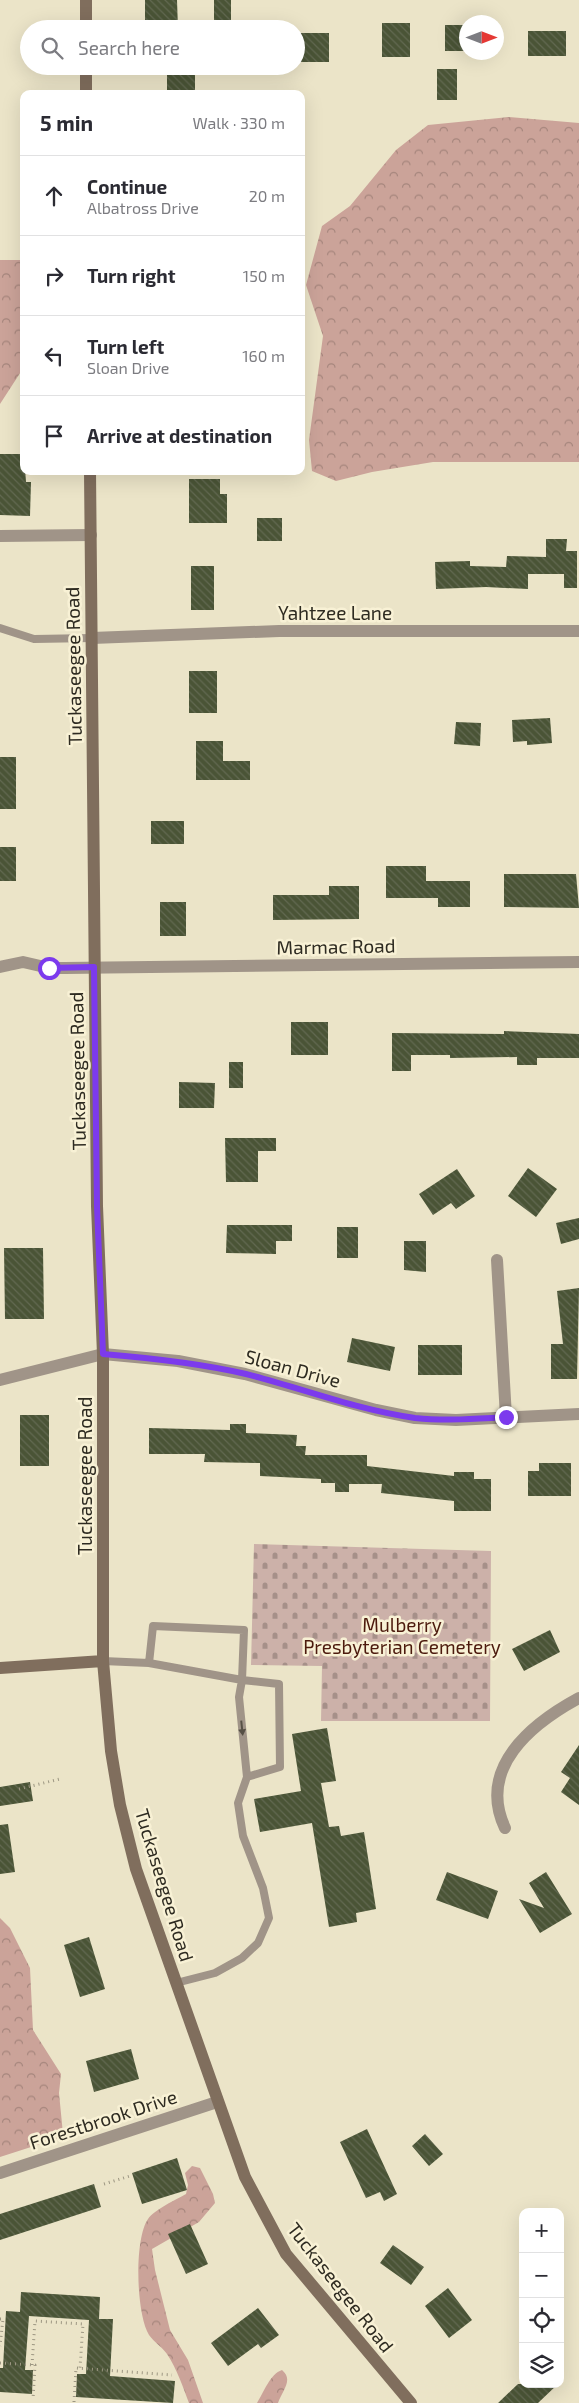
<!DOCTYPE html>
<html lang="en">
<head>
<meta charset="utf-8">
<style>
	body { margin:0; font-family:"Exo 2",sans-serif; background:#f2f2f3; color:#2b2b33 }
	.controls { position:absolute; right:15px; bottom:15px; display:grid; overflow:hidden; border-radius:10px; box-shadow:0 5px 20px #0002 }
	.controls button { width:45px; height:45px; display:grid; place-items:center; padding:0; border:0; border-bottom:1px solid #e1e1e2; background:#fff; color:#2b2b33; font:25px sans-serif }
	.compass { position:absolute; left:459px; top:15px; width:45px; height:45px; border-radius:50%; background:#fff; box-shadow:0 5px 20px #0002; rotate:90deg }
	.stop { position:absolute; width:15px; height:15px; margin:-11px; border:4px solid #7c3aed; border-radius:50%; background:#fff }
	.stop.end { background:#7c3aed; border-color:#fff; box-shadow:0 1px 5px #0008 }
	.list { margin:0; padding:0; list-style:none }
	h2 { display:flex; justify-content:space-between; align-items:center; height:65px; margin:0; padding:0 20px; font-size:21px }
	h2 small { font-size:16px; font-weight:400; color:#7c7c81 }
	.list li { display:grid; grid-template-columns:32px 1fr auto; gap:15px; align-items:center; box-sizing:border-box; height:80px; padding:0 20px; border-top:1px solid #e1e1e2 }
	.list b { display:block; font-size:19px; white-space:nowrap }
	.list p { margin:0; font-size:16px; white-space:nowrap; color:#7c7c81 }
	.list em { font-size:16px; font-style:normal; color:#7c7c81 }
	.icon { flex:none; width:28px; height:28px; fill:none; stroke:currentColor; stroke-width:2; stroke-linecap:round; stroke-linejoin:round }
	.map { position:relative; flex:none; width:579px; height:2403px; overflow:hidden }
	.search { position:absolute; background:#fff; box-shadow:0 5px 20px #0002; left:20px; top:20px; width:285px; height:55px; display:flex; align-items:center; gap:12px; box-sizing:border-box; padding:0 18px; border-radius:28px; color:#7c7c81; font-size:19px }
	.panel { position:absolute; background:#fff; box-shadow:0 5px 20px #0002; left:20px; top:90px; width:285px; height:385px; border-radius:10px }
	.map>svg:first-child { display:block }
	.forest { fill:url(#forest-crowns) }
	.cemetery { fill:url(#cemetery-stones) }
	.building { fill:url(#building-back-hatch) }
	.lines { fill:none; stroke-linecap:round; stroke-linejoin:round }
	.path { stroke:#9c9682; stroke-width:3; stroke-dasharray:1 4; stroke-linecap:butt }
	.lane { stroke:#a09488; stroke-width:8 }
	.street { stroke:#a09488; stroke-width:12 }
	.secondary { stroke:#806e5d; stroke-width:12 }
	.oneway { fill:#565045 }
	.route { stroke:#7c3aed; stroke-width:6 }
	.labels { text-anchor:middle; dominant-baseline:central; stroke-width:5; stroke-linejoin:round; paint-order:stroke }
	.street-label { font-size:19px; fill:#2e2b21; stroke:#f8f1d5 }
	.park-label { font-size:19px; fill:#4c1a0d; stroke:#f8f1d5 }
</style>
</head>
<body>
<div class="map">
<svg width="579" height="2403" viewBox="0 0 579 2403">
	<defs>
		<pattern id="forest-crowns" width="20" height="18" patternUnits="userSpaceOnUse" patternTransform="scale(1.25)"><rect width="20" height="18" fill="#cba399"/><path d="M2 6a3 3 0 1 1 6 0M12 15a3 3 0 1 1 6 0" fill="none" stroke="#a5857c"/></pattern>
		<pattern id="cemetery-stones" width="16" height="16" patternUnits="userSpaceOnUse" patternTransform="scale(1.25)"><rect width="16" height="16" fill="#ccb1a9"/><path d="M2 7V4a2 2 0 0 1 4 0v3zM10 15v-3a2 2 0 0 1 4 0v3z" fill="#a69089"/></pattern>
		<pattern id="building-back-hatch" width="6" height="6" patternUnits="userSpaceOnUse" patternTransform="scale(1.25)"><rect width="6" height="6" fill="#4a5436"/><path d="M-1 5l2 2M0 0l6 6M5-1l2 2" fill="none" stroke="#626951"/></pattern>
	</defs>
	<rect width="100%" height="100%" fill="#ebe4c8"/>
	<!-- forest -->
	<path class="forest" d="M509 117 579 123V462H433L372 472 336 481 312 471 309 440 323 336 306 285 322 226 350 206 396 150 428 125Z
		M0 260H24V367L0 404Z
		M0 1918 10 1928 30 1968 33 2030 61 2074 59 2093 63 2134 59 2138 0 2157Z
		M192 2166 200 2168 213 2194 215 2203 199 2222 152 2249 155 2270 170 2330 188 2360 203 2403H189C183 2387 177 2369 167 2354 162 2347 154 2342 149 2335 136 2314 134 2239 148 2219 154 2210 177 2199 186 2194L188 2185 185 2173Z
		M282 2370C294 2380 282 2391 278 2403H257C264 2392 270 2374 282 2370Z"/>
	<!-- cemetery -->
	<path class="cemetery" d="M254 1544 491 1551 490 1721H321L322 1666 251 1665Z"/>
	<!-- building -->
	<path class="building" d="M145 0H177L178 29H145Z
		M214 0H231V20H214Z
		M382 23H410V57H382Z
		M445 25H466V51H445Z
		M528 31H566V56H528Z
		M296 33H329V62H296Z
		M167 66H195V94H167Z
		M437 69H457V100H437Z
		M0 454H24L26 482H31L30 516 0 515Z
		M189 479H220V494H227V523H189Z
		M257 518H282V541H257Z
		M546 539H567L566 551H577V588H564V574H528V589L486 587 436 589 435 562 470 561V566L506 567 507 556 546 557Z
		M191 566H214V610H191Z
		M189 671H217V713H189Z
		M550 718 552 743 527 745V741L513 742 512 720Z
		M456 722 481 723 480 746 454 744Z
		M196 741H223V761H250V780H196Z
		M0 757H16V809H0Z
		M151 821H184V844H151Z
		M0 847H16V881H0Z
		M386 866H426V881H470V907H438V898H386Z
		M504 874H576L579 908 504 907Z
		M329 886H359V919L273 920V895H329Z
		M160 902H186V936H160Z
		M291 1022H328V1055H291Z
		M504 1031 579 1034V1058H537V1065H517V1057L450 1058V1055H411V1071H392V1033L504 1034Z
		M229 1062H243V1088H229Z
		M179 1082 215 1083 214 1108H179Z
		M225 1138H276V1151H258V1182H226Z
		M528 1168 557 1189 536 1217 508 1196Z
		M457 1169 475 1196 456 1209 451 1203 433 1215 419 1194Z
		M579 1218V1239L561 1244 556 1223Z
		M227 1225H292V1241H276V1254L226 1253Z
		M337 1227H358V1258H337Z
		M404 1241H426V1272L404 1270Z
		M4 1248H43L44 1319H5Z
		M579 1288 577 1379H551V1344H563L557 1291Z
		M352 1338 395 1347 390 1371 347 1362Z
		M418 1345H462V1375H418Z
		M20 1415H49V1466H20Z
		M230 1424H246V1433L297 1435 296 1446H306L305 1455H367V1466L454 1476V1472H474V1479H491V1511H454V1501L381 1493 382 1484H349V1492H335V1483H321V1479L260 1476V1463L204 1462 205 1454H149V1428L230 1430Z
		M539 1463H571V1496H528V1471H539Z
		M550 1630 560 1652 524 1671 512 1649Z
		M327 1728 336 1781 321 1783 329 1827 339 1826 341 1836 364 1832 376 1909 356 1913 357 1922 329 1927 312 1823 260 1832 254 1799 301 1791 292 1734Z
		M579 1745V1805L561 1792 570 1778 561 1772Z
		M30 1782 33 1801 0 1806V1787Z
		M8 1824 15 1872 0 1874V1825Z
		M447 1872 498 1891 488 1919 436 1900Z
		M546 1872 572 1914 540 1933 519 1899 544 1908 529 1883Z
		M89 1937 105 1989 80 1997 64 1945Z
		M131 2049 139 2079 94 2092 86 2061Z
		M367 2129 397 2194 384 2201 380 2192 366 2198 340 2142Z
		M425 2134 443 2154 429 2166 412 2146Z
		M177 2158 187 2190 142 2204 132 2173Z
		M94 2184 101 2207 0 2240V2214Z
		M190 2224 208 2264 186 2274 168 2234Z
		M393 2245 424 2267 411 2285 380 2263Z
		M448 2288 472 2320 449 2338 425 2306Z
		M21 2292 100 2297 99 2319H113L110 2376 175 2381 173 2403 76 2397 77 2374H86L89 2320 29 2316 25 2370H33L32 2394 0 2392V2368H3L6 2311 20 2312Z
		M258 2308 279 2335 261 2348 258 2344 228 2366 211 2343Z
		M518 2384H558L538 2403H498Z"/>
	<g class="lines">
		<!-- path -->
		<path class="path" d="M19 1789 60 1779
			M104 2184 130 2176
			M0 2319H3L0 2346
			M0 2363 35 2365 33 2399
			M32 2365 35 2321 83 2324 80 2368
			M74 2402 76 2368 172 2375"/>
		<!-- lane -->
		<path class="lane" d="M0 628 34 639 92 638
			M103 1661 149 1663 153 1626 244 1630 242 1680 239 1697 247 1777
			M149 1663 242 1680 279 1684 280 1767 247 1777 238 1803 243 1836 263 1888 269 1918 258 1943 242 1958 215 1973 176 1983"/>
		<!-- street -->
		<path class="street" d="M0 536 91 535
			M92 638 279 631H579
			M0 967 23 962 49 968H65L579 962
			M497 1260 506 1417
			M0 1380 103 1354 178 1361 245 1374 376 1410 415 1418 456 1420 579 1414
			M505 1828C477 1768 531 1724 579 1698
			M0 2173 217 2102"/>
		<!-- secondary -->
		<path class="secondary" d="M86 0V29
			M86 66V94
			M90 471 97 1206 103 1354V1661L111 1751 120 1805 136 1869 245 2177 286 2254 411 2403
			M0 1668 103 1661"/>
	</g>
	<!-- one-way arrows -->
	<defs><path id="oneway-solid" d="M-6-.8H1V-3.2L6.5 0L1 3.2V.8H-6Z" transform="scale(1.25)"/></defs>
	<use class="oneway" href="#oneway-solid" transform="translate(242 1728) rotate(84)"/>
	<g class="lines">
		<!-- route -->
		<path class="route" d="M49 968 94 967 97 1206 103 1354C151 1358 199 1363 246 1374 302 1388 357 1410 415 1418 445 1421 476 1419 506 1417"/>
	</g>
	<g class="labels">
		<!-- street labels -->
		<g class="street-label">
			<text x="335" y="612">Yahtzee Lane</text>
			<text transform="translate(73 666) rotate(-91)">Tuckaseegee Road</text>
			<text transform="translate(336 946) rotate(-1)">Marmac Road</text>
			<text transform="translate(77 1071) rotate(-91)">Tuckaseegee Road</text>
			<text transform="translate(293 1368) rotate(15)">Sloan Drive</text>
			<text transform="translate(84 1476) rotate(-90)">Tuckaseegee Road</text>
			<text transform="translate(165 1885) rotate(73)">Tuckaseegee Road</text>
			<text transform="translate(103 2119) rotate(-18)">Forestbrook Drive</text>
			<text transform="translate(341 2287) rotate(52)">Tuckaseegee Road</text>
		</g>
		<!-- park labels -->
		<g class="park-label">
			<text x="402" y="1624">Mulberry<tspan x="402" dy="22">Presbyterian Cemetery</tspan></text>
		</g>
	</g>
</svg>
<div class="controls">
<button>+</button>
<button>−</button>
<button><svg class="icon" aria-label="locate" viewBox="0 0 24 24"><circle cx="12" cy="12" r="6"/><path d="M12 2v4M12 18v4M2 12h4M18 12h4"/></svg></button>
<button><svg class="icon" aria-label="layers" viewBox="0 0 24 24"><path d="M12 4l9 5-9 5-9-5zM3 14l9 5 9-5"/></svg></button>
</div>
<svg class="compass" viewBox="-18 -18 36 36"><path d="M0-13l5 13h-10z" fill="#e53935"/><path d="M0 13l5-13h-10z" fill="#7c7c81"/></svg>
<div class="stop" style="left:49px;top:968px"></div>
<div class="stop end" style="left:506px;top:1417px"></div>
<div class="search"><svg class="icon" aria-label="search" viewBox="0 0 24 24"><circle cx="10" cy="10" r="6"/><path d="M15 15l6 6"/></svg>Search here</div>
<section class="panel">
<h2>5 min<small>Walk · 330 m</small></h2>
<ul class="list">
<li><svg class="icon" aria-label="ahead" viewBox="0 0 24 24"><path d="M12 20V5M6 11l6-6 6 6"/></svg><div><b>Continue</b><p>Albatross Drive</p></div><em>20 m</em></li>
<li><svg class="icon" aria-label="right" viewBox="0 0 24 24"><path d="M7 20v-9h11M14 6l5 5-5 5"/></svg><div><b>Turn right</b></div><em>150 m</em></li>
<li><svg class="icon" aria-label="left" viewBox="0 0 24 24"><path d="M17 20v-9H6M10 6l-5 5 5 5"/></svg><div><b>Turn left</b><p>Sloan Drive</p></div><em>160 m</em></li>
<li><svg class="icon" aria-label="arrive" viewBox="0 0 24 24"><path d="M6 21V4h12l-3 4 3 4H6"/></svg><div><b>Arrive at destination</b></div></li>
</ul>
</section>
</div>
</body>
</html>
